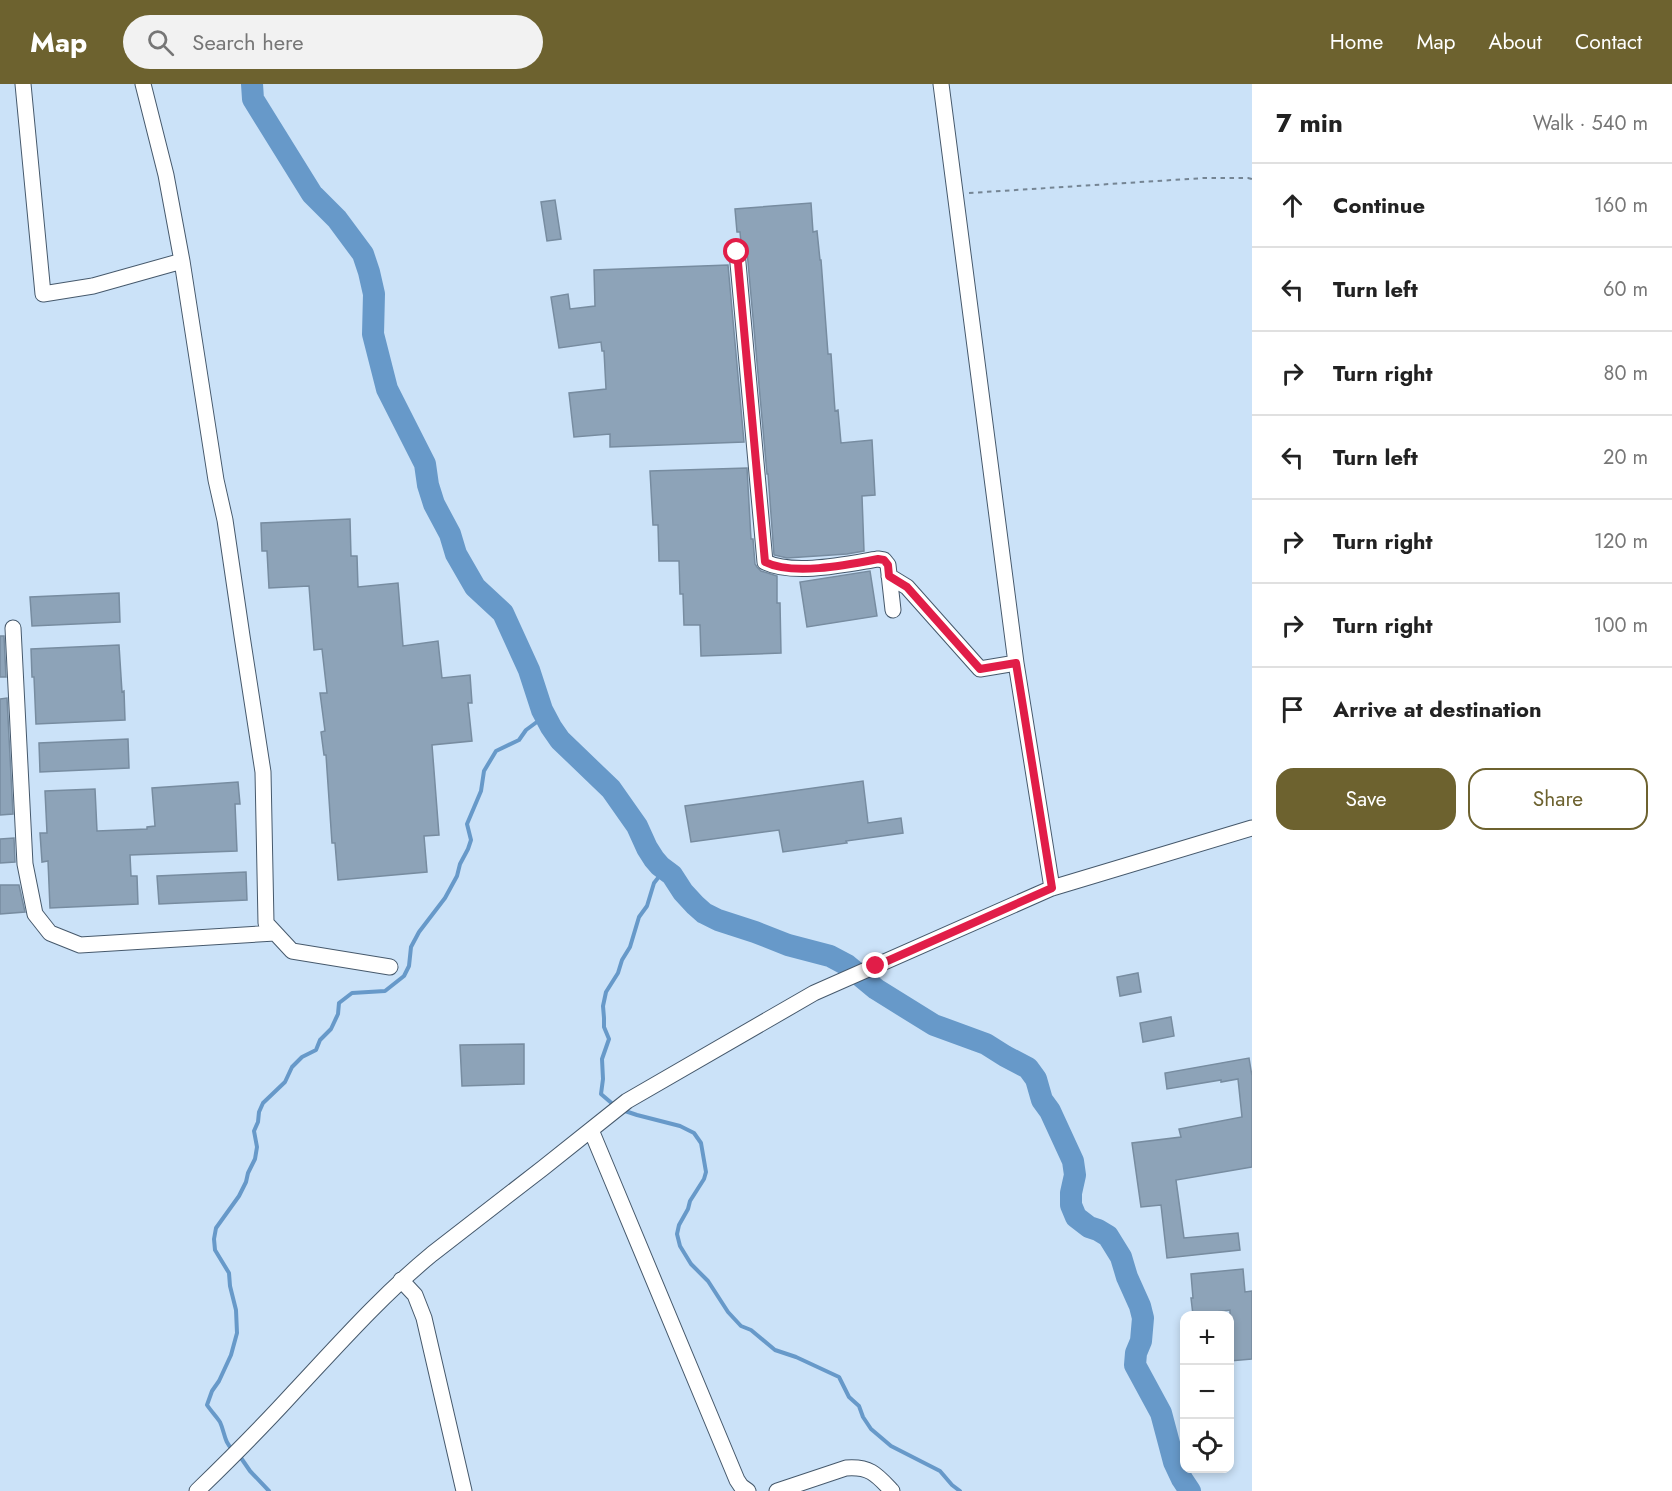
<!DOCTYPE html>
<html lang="en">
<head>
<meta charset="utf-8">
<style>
	body { margin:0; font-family:Jost,sans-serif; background:#f2f2f2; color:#222 }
	.controls { position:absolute; right:18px; bottom:18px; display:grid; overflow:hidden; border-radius:12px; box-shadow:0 3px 9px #0003 }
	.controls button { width:54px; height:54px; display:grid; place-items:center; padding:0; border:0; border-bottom:2px solid #e0e0e0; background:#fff; color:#222; font:30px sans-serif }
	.stop { position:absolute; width:18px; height:18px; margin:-14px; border:4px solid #e11d48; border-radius:50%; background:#fff }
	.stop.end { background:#e11d48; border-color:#fff; box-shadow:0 2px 6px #0008 }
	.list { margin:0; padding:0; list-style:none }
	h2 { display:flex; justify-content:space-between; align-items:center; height:78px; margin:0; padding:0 24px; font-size:26px }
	h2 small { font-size:20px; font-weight:400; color:#767676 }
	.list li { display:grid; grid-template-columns:39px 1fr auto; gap:18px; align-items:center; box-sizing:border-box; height:84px; padding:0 24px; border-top:2px solid #e0e0e0 }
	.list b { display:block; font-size:22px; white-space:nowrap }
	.list em { font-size:20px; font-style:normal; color:#767676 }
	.actions { display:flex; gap:12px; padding:18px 24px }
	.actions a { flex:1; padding:14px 0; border:2px solid #6d622f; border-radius:18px; text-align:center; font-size:21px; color:#6d622f }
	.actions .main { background:#6d622f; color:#fff }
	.icon { flex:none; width:33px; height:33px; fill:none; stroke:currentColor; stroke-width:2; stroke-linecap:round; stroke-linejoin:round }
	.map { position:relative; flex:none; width:1252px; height:1407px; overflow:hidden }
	header { display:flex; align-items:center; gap:36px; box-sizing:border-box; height:84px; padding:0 30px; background:#6d622f; color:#fff }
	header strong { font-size:28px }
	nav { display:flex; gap:33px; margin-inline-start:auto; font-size:21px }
	.search { width:420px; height:54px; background:#f2f2f2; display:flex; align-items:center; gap:15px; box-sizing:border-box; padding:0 21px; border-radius:33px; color:#767676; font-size:22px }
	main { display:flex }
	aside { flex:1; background:#fff }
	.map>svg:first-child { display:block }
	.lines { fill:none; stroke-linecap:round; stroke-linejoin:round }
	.stream { stroke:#6799c9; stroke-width:4 }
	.river { stroke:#6799c9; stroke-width:22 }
	.building { fill:#8da3b8; stroke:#778ca0; stroke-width:1.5 }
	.minor-casing { stroke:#46596c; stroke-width:17 }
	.path { stroke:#758594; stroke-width:2; stroke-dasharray:4.5 4.5; stroke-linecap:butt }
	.minor { stroke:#fff; stroke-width:15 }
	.route { stroke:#e11d48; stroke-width:8 }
</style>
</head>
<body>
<header>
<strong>Map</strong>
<div class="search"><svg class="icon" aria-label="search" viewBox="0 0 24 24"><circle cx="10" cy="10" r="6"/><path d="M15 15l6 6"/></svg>Search here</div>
<nav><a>Home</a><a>Map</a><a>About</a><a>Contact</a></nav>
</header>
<main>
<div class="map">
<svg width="1252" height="1407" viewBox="0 0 1252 1407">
	<rect width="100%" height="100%" fill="#cbe2f8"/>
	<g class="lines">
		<!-- stream -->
		<path class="stream" d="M615 1022 601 1010 603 995 602 975 609 955 604 943V934L603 922 606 908 618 889 622 876 630 863 639 833 647 822 654 799 665 785
			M622 1026 637 1031 680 1042 694 1049 701 1059 706 1088 704 1095 690 1117 688 1125 679 1141 677 1150 680 1162 691 1180 708 1197 728 1228 741 1242 751 1246 775 1266 796 1273 839 1293 849 1313 859 1322 863 1333 871 1345 891 1362 940 1387 952 1401 960 1407
			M233 1366C224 1358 225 1349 220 1338 216 1332 211 1327 207 1321L212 1307 219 1297 231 1271 237 1249 236 1226 230 1202 229 1189 215 1166 214 1155 216 1144 239 1112 246 1098 248 1089 255 1075 257 1063 254 1047 258 1038 259 1028 263 1019 285 998 292 983 302 973 316 966 320 956 331 945 338 930 339 919 352 909 385 907 404 892 409 882 411 863 419 848 445 814 457 792 460 780 468 765 471 756 467 740 481 707 484 687 496 667 519 656 526 646 545 632
			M239 1371 250 1387 269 1407"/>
		<!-- river -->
		<path class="river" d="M252 0 253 15 312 110 337 135 363 170 369 188 374 210 373 250 387 305 425 380 428 401 434 420 450 450 456 470 475 503 503 529 529 586 542 626 551 643 560 656 611 705 637 742 647 764 654 775 660 782 672 791 683 808 695 821 704 829 718 836 755 848 788 861 830 872 847 881 876 905 934 941 986 960 1005 972 1028 984 1036 995 1042 1016 1050 1027 1073 1077 1075 1091 1071 1109V1121L1076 1133 1089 1143 1098 1146 1108 1152 1121 1173 1127 1193 1140 1222 1143 1234 1141 1257 1136 1269 1135 1281 1161 1329 1174 1378 1182 1395 1190 1407"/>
	</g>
	<!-- building -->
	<path class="building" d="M555 116 561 155 547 157 541 118Z
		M811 119 813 148 817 147 820 176H821L828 270H831L835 327 838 326 841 359 872 356 875 411 862 412 864 467 847 470 787 474 774 471 768 390H767L747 167 745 163 741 159 740 148H737L735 125Z
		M728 181 744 358 610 363V350L574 353 569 309 606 305 604 267H602L601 258 559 264 551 213 568 210 570 225 595 222 594 186Z
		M747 384 751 455H753L755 480 757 483 761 487 777 492V519H780L781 569 701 572 700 541H684L683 510H680L679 477H659L658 441H653L650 387Z
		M350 435 351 472H357L358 503 398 499 403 562 438 557 442 594 470 591 472 619H468L472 657 432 661 439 751 424 752 427 788 338 796 335 759H332L326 671H324L321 648 325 647 320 609H327L322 565 314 566 309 502 269 504 267 467H262L261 439Z
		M870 487 877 532 807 543 800 498Z
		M119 509 120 538 32 542 30 513Z
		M0 552H4L6 593H0Z
		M119 561 122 608 124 607 125 636 36 640 34 593H32L31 565Z
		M7 614 13 730 0 731V615Z
		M128 655 129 684 40 688 39 659Z
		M863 697 868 739 901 734 903 749 846 757 847 759 783 768 779 746 691 758 685 722Z
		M238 698 240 720H235L237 767 130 771 131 792H137L138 820 50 824 48 777 42 778 40 749H47L45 707 95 705 97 747 147 745V743L155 742 152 704Z
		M14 754 15 778 0 779V755Z
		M246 788 247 816 159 820 157 792Z
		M0 801H19L25 828 0 830Z
		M1138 889 1141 908 1120 912 1117 893Z
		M1171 933 1174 952 1143 958 1140 939Z
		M524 960V1000L462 1002 460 961Z
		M1249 974 1252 992V1083L1176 1096 1184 1154 1238 1149 1240 1166 1167 1174 1161 1121 1141 1123 1132 1059 1181 1053 1179 1045 1242 1033 1238 995 1221 998V996L1167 1005 1165 989Z
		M1243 1185 1245 1208 1252 1207V1275L1230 1277V1226L1193 1231 1191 1214H1193L1191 1190Z"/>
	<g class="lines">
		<defs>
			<path id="minor" d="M23 0 43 210 93 202 182 177
				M143 0 166 91 182 177 216 396 225 436 242 552 263 688 266 839 292 867 390 883
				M941 0 1016 579 1052 804
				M737 168 765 478C794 492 847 480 878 475L884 476 888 481 893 526
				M889 492 907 503 980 585 1016 579
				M13 544 25 780 35 830 50 849 80 861 275 849
				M591 1046 737 1396 741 1402 748 1407
				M401 1196 415 1211 424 1234 464 1407
				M197 1407C230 1375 262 1343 293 1309 338 1261 381 1212 432 1170L543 1084 627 1017 814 909 1052 804 1252 744
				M777 1407 846 1384C870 1382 877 1391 892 1407"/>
		</defs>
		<!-- minor casing -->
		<use href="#minor" class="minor-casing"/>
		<!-- path -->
		<path class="path" d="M969 109 1204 94H1248L1252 95"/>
		<!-- minor -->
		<use href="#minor" class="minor"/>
	</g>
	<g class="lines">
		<!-- route -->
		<path class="route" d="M737 168 765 478C793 492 847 481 878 475L884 476 888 481 889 492 907 503 980 585 1016 579 1052 804 876 882"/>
	</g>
</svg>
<div class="controls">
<button>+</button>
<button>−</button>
<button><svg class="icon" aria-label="locate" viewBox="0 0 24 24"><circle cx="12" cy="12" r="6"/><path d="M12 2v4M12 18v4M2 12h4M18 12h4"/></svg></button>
</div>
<div class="stop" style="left:737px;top:168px"></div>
<div class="stop end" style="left:876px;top:882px"></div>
</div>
<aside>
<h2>7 min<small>Walk · 540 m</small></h2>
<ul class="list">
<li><svg class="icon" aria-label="ahead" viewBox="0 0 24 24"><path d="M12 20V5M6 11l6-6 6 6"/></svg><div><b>Continue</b></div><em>160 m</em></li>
<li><svg class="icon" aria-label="left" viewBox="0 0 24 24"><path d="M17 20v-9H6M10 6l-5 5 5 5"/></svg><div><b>Turn left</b></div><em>60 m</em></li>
<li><svg class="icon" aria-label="right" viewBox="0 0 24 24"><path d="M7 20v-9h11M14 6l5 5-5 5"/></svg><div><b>Turn right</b></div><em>80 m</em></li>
<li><svg class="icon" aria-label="left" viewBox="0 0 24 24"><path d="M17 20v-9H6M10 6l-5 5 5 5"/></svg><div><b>Turn left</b></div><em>20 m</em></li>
<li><svg class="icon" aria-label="right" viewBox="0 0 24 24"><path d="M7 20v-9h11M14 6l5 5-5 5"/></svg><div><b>Turn right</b></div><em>120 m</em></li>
<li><svg class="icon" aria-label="right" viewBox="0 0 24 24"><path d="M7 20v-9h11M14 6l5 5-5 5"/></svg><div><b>Turn right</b></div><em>100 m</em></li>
<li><svg class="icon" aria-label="arrive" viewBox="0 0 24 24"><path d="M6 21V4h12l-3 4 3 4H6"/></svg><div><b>Arrive at destination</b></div></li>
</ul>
<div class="actions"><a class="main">Save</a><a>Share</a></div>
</aside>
</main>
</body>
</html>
